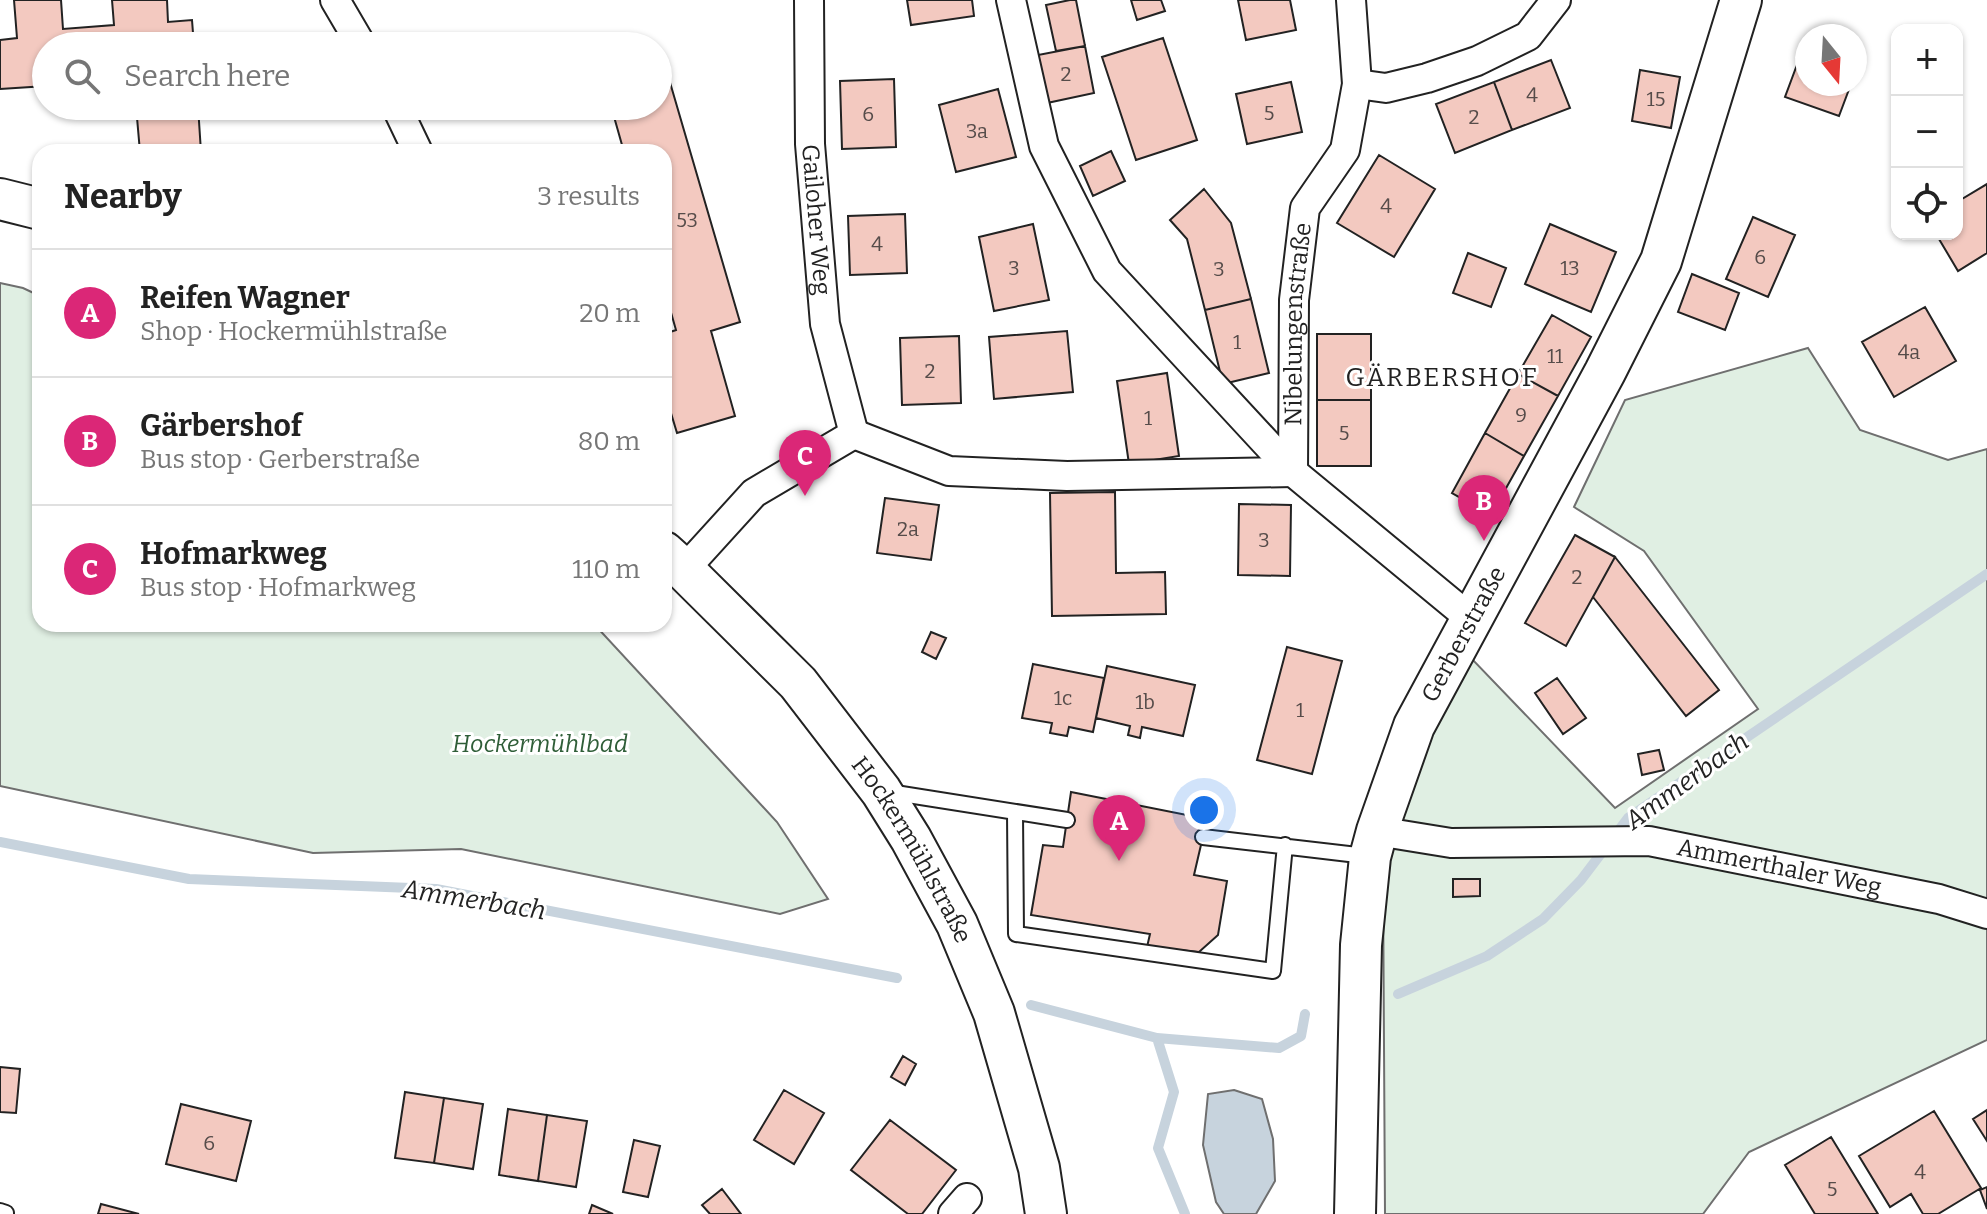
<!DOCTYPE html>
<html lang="en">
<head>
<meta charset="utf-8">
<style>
	body { margin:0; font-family:Bitter,serif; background:#f6f6f6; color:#222 }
	.controls { position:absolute; right:24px; top:24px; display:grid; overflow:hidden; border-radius:16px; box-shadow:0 2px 6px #0004 }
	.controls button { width:72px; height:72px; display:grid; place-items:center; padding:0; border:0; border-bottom:2px solid #e0e0e0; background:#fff; color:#222; font:40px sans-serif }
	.compass { position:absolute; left:1795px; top:24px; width:72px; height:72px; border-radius:50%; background:#fff; box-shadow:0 2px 6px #0004; rotate:162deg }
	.you { position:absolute; left:1204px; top:810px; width:28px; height:28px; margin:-20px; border:6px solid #fff; border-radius:50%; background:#1a73e8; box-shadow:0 0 0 12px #1a73e833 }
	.badge { display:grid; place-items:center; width:52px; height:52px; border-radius:50%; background:#db2777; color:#fff; font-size:26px; font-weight:700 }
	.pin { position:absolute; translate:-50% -66px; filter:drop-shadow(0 2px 4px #0008) }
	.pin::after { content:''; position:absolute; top:42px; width:28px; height:24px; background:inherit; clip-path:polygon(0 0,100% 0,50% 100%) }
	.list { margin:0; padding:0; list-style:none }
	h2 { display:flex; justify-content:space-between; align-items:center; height:104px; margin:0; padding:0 32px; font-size:34px }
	h2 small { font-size:26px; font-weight:400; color:#767676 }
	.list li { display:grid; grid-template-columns:52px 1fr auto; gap:24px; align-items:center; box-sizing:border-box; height:128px; padding:0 32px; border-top:2px solid #e0e0e0 }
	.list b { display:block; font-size:30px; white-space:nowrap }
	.list p { margin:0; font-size:26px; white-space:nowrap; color:#767676 }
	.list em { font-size:26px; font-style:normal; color:#767676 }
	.icon { flex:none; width:44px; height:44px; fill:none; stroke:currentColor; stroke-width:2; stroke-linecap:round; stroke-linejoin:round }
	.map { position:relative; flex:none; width:1987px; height:1214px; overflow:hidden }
	.search { position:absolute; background:#fff; box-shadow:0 2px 6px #0004; left:32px; top:32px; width:640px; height:88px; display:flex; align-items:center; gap:20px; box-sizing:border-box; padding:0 28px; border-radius:44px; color:#767676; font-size:30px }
	.panel { position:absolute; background:#fff; box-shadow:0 2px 6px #0004; left:32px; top:144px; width:640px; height:488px; border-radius:24px }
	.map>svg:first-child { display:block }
	.green { fill:#e0efe3; stroke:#6f6f6f; stroke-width:2 }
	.water { fill:#c7d3dd; stroke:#6f6f6f; stroke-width:2 }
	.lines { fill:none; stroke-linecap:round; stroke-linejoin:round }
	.stream { stroke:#c7d3dd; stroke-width:10 }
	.building { fill:#f3c9c0; stroke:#222; stroke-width:2 }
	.lane-casing { stroke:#222; stroke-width:18 }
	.street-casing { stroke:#222; stroke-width:32 }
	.secondary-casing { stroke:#222; stroke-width:44 }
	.lane { stroke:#fff; stroke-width:14 }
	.street { stroke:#fff; stroke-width:28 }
	.secondary { stroke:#fff; stroke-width:40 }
	.labels { text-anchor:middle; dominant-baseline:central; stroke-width:6; stroke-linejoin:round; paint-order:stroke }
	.number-label { font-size:20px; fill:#564c4a }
	.street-label { font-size:24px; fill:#222; stroke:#fff }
	.park-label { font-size:24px; font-style:italic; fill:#2f5e38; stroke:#fff }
	.neighbourhood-label { font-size:26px; letter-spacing:2px; fill:#222; stroke:#fff }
	.water-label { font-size:26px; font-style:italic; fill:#222; stroke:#fff }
</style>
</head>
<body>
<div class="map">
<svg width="1987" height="1214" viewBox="0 0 1987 1214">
	<rect width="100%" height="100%" fill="#fff"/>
	<!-- green -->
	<path class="green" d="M0 283 23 288 40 296V624H594L777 822 828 899 780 914 461 849 313 853 0 786Z
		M1808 348 1860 430 1948 460 1987 449V1040L1749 1152 1703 1214H1385L1383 878 1425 736 1473 660 1615 808 1758 709 1644 551 1574 507 1625 400Z"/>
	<!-- water -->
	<path class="water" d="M1234 1090 1262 1099 1273 1139 1275 1181 1256 1214H1224L1216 1202 1203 1145 1208 1094Z"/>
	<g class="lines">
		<!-- stream -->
		<path class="stream" d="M0 842 189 879 436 889 897 978
			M1398 994 1487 956 1543 919 1581 880 1628 818 1987 574
			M1031 1005 1157 1038 1279 1048 1301 1036 1305 1014
			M1157 1038 1174 1092 1158 1148 1185 1214"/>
	</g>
	<!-- building -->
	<path class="building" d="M14 0H61L63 29 114 25 112 0H167L168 22 192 20 194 46H46V86L0 89V40L17 38Z
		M907 0H972L974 16 911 25Z
		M1070 0H1076L1085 46 1056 51 1046 5Z
		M1131 0H1161L1165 11 1137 20Z
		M1238 0H1290L1296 30 1246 40Z
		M1163 38 1197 140 1136 160 1102 57Z
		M1807 38V84H1851L1839 116 1785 97Z
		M1085 46 1094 93 1047 103 1038 55Z
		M1551 60 1570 108 1512 130 1494 82Z
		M1640 70 1680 77 1671 128 1632 121Z
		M669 79 740 322 711 331 735 416 677 433 664 390V334L676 330 664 288V152H624L611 106H658V82Z
		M894 79 896 147 842 149 840 81Z
		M1291 82 1302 132 1247 144 1236 94Z
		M1494 82 1512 130 1455 153 1436 104Z
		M998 89 1016 157 956 172 939 105Z
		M136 106H198L201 152H140Z
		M1111 151 1125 181 1093 196 1080 166Z
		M1379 155 1435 189 1394 257 1337 223Z
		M1987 184V253L1958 271 1936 234H1957V202Z
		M1204 189 1231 223 1251 299 1205 310 1187 239 1170 220Z
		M905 214 907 273 850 275 848 216Z
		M1753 217 1795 235 1768 297 1726 279Z
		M1033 224 1049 300 994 311 979 237Z
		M1550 224 1616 252 1591 312 1525 284Z
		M1468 253 1506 268 1491 307 1453 293Z
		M1692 274 1739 293 1725 330 1678 312Z
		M1251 299 1269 373 1223 384 1205 310Z
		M1925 307 1956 361 1894 397 1862 342Z
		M1552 315 1591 337 1558 396 1518 374Z
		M1067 331 1073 392 994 399 989 337Z
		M1317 334H1371V400H1317Z
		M959 336 961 403 902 405 900 338Z
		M1167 373 1179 456 1129 464 1117 381Z
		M1518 374 1558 396 1524 456 1485 433Z
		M1317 400H1371V466H1317Z
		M1485 433 1524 456 1491 515 1452 493Z
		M1115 492 1116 573 1165 572 1166 614 1052 616 1050 493Z
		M885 498 939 505 931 560 877 553Z
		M1239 504 1291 505 1290 576 1238 575Z
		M1575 535 1615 557 1566 646 1525 623Z
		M1615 557 1719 690 1686 716 1593 597Z
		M931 632 946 638 936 659 922 652Z
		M1287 647 1342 661 1312 774 1257 760Z
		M1033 664 1104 678 1093 732 1069 727 1067 736 1050 733 1052 723 1022 718Z
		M1107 666 1195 685 1183 736 1142 727 1140 738 1128 735 1130 726 1096 718Z
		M1557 678 1586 718 1563 734 1535 693Z
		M1659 750 1664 770 1642 775 1638 754Z
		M1071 792 1207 819 1194 875 1227 881 1218 935 1199 952 1147 947 1150 934 1031 915 1043 845 1063 847Z
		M1453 879H1480V896L1453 897Z
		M903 1056 916 1064 905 1085 891 1077Z
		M0 1067 20 1069 16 1113 0 1112Z
		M784 1090 824 1113 794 1164 754 1140Z
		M405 1092 444 1098 434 1163 395 1158Z
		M444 1098 483 1104 473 1169 434 1163Z
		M181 1104 251 1121 236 1181 166 1164Z
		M508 1109 547 1115 538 1181 499 1175Z
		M1987 1110V1141L1973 1119Z
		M1934 1111 1981 1188 1938 1214H1923L1911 1194 1890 1207 1859 1156Z
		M547 1115 587 1121 576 1187 538 1181Z
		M890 1120 956 1170 922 1214H908L851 1170Z
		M1831 1137 1878 1214H1815L1785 1165Z
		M634 1140 660 1146 648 1197 623 1192Z
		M1987 1187V1209L1980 1190Z
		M722 1189 741 1214H710L702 1205Z
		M101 1204 139 1214H98Z
		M592 1205 613 1214H589Z"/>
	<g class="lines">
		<defs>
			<path id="lane" d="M889 792 1067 820
				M1015 813 1016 934 1273 971 1285 845
				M1203 837 1366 856
				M0 1211 6 1213"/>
			<g id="street">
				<path d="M335 0 362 46"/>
				<path id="s1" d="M809 0 810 144 825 324 854 434"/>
				<path d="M1011 0 1044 146 1107 271 1293 472 1471 619"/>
				<path d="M1357 84 1386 88 1427 78 1477 61 1528 36 1556 0"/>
				<path d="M396 106 418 152"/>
				<path d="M854 434 949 471 1067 476 1293 472"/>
				<path id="s2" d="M1293 472 1294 300 1305 208 1345 150 1357 84 1351 0"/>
				<path d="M684 570 754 493 854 434"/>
				<path id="s3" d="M1377 831 1451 843 1649 841 1939 899 1987 914"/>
				<path d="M953 1214 967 1198"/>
			</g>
			<g id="secondary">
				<path d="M0 199 40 209"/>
				<path id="s4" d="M664 552 684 570 798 683 881 791 911 839 957 924 994 1013 1039 1168 1046 1214"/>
				<path id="s5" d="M1355 1214 1361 945 1370 857 1377 831 1414 726 1605 372 1661 261 1741 0"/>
			</g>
		</defs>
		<!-- lane casing -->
		<use href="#lane" class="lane-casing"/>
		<!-- street casing -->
		<use href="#street" class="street-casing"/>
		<!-- secondary casing -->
		<use href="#secondary" class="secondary-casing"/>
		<!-- lane -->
		<use href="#lane" class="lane"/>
		<!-- street -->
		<use href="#street" class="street"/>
		<!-- secondary -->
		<use href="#secondary" class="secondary"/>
	</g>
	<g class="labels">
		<!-- number labels -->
		<g class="number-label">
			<text x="1066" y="74">2</text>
			<text x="1532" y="95">4</text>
			<text x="1656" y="99">15</text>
			<text x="1269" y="113">5</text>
			<text x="868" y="114">6</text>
			<text x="1474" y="117">2</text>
			<text x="977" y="131">3a</text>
			<text x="1386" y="206">4</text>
			<text x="687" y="220">53</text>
			<text x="877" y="244">4</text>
			<text x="1760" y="257">6</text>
			<text x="1014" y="268">3</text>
			<text x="1570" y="268">13</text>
			<text x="1219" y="269">3</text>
			<text x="1237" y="342">1</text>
			<text x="1909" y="352">4a</text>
			<text x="1555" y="356">11</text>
			<text x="930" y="371">2</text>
			<text x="1521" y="415">9</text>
			<text x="1148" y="418">1</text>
			<text x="1344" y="433">5</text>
			<text x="908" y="529">2a</text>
			<text x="1264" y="540">3</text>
			<text x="1577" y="577">2</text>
			<text x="1063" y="698">1c</text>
			<text x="1145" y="702">1b</text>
			<text x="1300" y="710">1</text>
			<text x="209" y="1143">6</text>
			<text x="1920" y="1172">4</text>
			<text x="1832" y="1189">5</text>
		</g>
		<!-- street labels -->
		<g class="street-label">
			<text stroke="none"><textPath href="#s1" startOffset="220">Gailoher Weg</textPath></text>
			<text stroke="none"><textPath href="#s2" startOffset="148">Nibelungenstraße</textPath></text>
			<text stroke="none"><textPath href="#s5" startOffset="600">Gerberstraße</textPath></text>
			<text stroke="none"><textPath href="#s4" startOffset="390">Hockermühlstraße</textPath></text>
			<text stroke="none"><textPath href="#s3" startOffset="406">Ammerthaler Weg</textPath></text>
		</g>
		<!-- park labels -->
		<g class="park-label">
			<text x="540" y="744">Hockermühlbad</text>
		</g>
		<!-- neighbourhood labels -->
		<g class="neighbourhood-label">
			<text x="1442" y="377">GÄRBERSHOF</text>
		</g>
		<!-- water labels -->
		<g class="water-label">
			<text transform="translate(1687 781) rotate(-36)">Ammerbach</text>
			<text transform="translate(474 900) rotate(9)">Ammerbach</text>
		</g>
	</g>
</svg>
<div class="controls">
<button>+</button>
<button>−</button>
<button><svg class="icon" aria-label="locate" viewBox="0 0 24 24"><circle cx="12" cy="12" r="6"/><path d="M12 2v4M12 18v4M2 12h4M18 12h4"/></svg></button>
</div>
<svg class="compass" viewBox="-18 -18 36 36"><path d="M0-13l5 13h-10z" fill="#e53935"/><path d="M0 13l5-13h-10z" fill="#767676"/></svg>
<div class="you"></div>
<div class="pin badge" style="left:1119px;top:861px">A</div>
<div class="pin badge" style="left:1484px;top:541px">B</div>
<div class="pin badge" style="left:805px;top:496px">C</div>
<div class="search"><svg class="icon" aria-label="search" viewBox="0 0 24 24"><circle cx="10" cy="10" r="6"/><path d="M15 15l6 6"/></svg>Search here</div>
<section class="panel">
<h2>Nearby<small>3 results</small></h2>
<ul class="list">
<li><span class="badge">A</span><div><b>Reifen Wagner</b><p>Shop · Hockermühlstraße</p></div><em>20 m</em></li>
<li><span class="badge">B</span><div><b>Gärbershof</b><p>Bus stop · Gerberstraße</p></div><em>80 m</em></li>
<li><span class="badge">C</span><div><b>Hofmarkweg</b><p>Bus stop · Hofmarkweg</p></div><em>110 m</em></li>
</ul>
</section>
</div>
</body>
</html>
